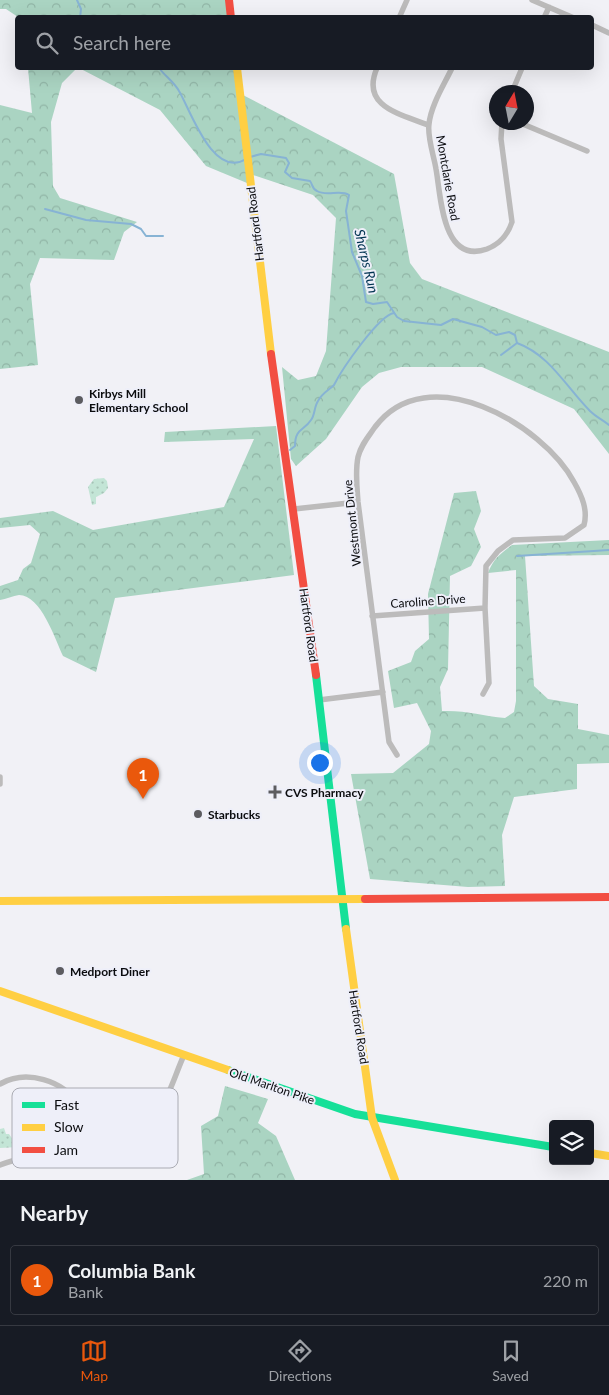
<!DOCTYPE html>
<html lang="en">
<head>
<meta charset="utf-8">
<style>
	body { margin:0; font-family:Lato,sans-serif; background:#20242c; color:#f1f3f6 }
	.controls { position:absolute; right:15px; bottom:15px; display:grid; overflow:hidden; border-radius:5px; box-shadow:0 5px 20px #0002 }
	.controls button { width:45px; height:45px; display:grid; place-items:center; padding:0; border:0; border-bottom:1px solid #363941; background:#171b24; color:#f1f3f6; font:25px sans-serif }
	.compass { position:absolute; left:489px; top:85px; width:45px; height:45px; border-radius:50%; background:#171b24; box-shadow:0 5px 20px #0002; rotate:10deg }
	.you { position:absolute; left:319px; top:762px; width:18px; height:18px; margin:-12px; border:4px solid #fff; border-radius:50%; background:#1a73e8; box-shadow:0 0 0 8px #1a73e833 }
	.badge { display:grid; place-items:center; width:32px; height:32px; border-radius:50%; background:#ea580c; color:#fff; font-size:16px; font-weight:700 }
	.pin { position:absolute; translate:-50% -41px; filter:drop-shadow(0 1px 2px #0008) }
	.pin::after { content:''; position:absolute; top:26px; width:18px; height:15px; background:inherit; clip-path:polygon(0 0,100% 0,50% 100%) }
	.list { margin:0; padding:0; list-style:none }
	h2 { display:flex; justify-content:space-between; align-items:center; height:65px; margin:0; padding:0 20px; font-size:21px }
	h2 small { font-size:16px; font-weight:400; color:#9ea1a6 }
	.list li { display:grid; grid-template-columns:32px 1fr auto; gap:15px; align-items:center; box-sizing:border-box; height:70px; margin:0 10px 10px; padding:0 10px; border:1px solid #363941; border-radius:5px }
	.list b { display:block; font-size:19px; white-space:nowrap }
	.list p { margin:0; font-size:16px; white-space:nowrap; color:#9ea1a6 }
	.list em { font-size:16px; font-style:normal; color:#9ea1a6 }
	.icon { flex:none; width:28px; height:28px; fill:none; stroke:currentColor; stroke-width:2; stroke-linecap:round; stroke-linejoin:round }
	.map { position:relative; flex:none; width:609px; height:1180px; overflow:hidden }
	.search { position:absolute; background:#171b24; box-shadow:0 5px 20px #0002; left:15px; right:15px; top:15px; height:55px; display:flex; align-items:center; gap:12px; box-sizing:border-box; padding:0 18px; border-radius:5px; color:#9ea1a6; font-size:19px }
	.sheet { height:145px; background:#171b24 }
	nav { display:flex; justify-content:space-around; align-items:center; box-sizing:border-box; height:70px; border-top:1px solid #363941; background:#171b24; font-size:14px; color:#9ea1a6 }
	nav a { display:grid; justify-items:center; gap:2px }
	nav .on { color:#ea580c }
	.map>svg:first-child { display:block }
	.forest { fill:url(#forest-crowns) }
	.park { fill:url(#park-dots) }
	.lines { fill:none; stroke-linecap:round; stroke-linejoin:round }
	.stream { stroke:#87b3d4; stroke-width:2 }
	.street { stroke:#bcbbbb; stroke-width:5.5 }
	.fast { stroke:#16e098; stroke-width:8 }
	.slow { stroke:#ffcf43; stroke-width:8 }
	.jam { stroke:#f24e42; stroke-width:8 }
	.poi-dot { fill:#5c5c60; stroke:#eeeff9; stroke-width:2 }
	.labels { text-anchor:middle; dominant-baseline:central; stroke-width:4; stroke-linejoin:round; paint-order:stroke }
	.street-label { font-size:12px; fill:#0b0c0f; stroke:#eeeff9 }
	.poi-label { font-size:12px; font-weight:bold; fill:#0b0c0f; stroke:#eeeff9; text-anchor:start }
	.water-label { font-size:14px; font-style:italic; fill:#003351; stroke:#eeeff9 }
	.key { fill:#eeeff9; stroke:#aaabb3; stroke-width:1 }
	.key-label { font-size:14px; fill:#0b0c0f }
</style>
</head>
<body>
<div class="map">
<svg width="609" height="1180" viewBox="0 0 609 1180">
	<defs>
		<pattern id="forest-crowns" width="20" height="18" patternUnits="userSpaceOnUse" patternTransform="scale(1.25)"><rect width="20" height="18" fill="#aad4c2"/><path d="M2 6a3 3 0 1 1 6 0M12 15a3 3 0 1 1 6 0" fill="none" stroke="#91b5a6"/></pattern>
		<pattern id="park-dots" width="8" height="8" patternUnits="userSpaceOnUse" patternTransform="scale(1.25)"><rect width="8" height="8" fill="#c3e5d6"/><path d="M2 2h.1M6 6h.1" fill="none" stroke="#a6c3b6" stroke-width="1.8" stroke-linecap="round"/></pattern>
	</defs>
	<rect width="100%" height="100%" fill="#f1f1f6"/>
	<!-- forest -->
	<path class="forest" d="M0 0H228L230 17H18L6 9H0Z
		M28 68H77L62 83 51 122 53 186 60 198 137 222 124 232 114 260 40 258 30 284 38 365 0 369V105L32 113Z
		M79 68H237L241 94 394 174 410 263 422 279 609 352V454L574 409 482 367H401L379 373 362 387 326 439 296 466 291 459 282 367 298 380 316 376 326 351 336 218 313 195 247 173V183L206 166 160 110Z
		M276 426 294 575 115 598 96 672 63 656C55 639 41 595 19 595 13 596 6 599 0 600V586L18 580 23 569 31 563 40 534 30 525 0 528V518L53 511 93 530 224 507 254 439 164 442 165 432Z
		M476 491 481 511 474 529 481 547 471 566 450 576 448 669 440 687 442 711C465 710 483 716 505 718L514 712 516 701V570L488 573C493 559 501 553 512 545L609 540V555L525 556 534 686 548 699 578 704V729L609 735V763L577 764V789L514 797 502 835 505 886 468 887 370 879 351 774 393 773 429 744 431 731 417 703 394 708 388 671 411 662 415 651 429 639 428 594 454 493Z
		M225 1086 268 1099 258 1123 276 1136 295 1180H187L204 1174 201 1126 218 1116Z"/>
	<!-- park -->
	<path class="park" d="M104 478 107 481 108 488 104 493 96 497V504L92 505 88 487 94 479Z
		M4 1128 6 1134H9L18 1147 0 1148V1129Z"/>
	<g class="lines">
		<!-- stream -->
		<path class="stream" d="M77 0 81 9 80 18
			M159 68C165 76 174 82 179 91 190 109 213 180 246 159
			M250 157 261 154 286 158 289 163 285 172 292 178 310 181C313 185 312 189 317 191 327 197 340 189 349 195L346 211 352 252 362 276 366 302 373 304 387 302 397 317 404 321 441 325 453 319 482 327 496 335 509 332 515 335 517 343
			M45 209 86 220 131 224 141 229 146 236H163
			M517 343C550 355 566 387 590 411 596 417 603 420 609 425
			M501 355 517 343
			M290 450 295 446C295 428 304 431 311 420 315 415 314 407 318 401 322 393 329 390 334 385 342 369 379 315 394 313
			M517 556 609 550"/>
		<!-- street -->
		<path class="street" d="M532 0 574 18
			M399 18 407 0
			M544 18 549 7
			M592 25 609 33
			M377 68C360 107 401 114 428 125
			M452 68C444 85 431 105 429 124 427 137 434 156 436 169 441 196 442 265 487 249 500 244 508 234 512 222L501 139 502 122
			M512 92 522 68
			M518 122 587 151
			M294 509 358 502
			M372 616 485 608
			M319 700 383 692
			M397 755 389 742 358 502C357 487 355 472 358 457 361 445 368 437 375 427 427 357 543 424 574 482 582 496 588 510 584 525L565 538 513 540 498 551 486 566 485 608 489 683 483 694
			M0 777V784
			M0 1084C26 1069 64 1080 79 1106 85 1118 84 1136 85 1149
			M123 1143C127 1154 134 1168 148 1157L150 1144 142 1131
			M0 1165C49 1145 125 1163 157 1115 169 1097 175 1075 184 1055"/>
		<!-- fast -->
		<path class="fast" d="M316 675 346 929
			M228 1070 355 1114 553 1147"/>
		<!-- slow -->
		<path class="slow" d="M237 68 271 354
			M0 901 365 899
			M346 929 372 1118 395 1180
			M0 991 228 1070
			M590 1153 609 1156"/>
		<!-- jam -->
		<path class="jam" d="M229 0 231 18
			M271 354 316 675
			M365 899 609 897"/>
	</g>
	<!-- markers -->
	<g class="poi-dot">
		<circle cx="79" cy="400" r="5"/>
		<path d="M272.5 784.5h5v5h5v5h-5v5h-5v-5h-5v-5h5z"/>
		<circle cx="198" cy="814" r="5"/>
		<circle cx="60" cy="971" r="5"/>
	</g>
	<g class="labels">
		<!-- street labels -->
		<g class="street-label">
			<text transform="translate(448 178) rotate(80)">Montclarie Road</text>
			<text transform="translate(255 224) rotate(-97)">Hartford Road</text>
			<text transform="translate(352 523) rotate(-96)">Westmont Drive</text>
			<text transform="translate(428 601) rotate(-4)">Caroline Drive</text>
			<text transform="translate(309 625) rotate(82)">Hartford Road</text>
			<text transform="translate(359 1027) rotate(81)">Hartford Road</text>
			<text transform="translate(272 1086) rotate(19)">Old Marlton Pike</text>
		</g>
		<!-- poi labels -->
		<g class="poi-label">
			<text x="89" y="393">Kirbys Mill<tspan x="89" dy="14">Elementary School</tspan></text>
			<text x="285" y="792">CVS Pharmacy</text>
			<text x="208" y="814">Starbucks</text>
			<text x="70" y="971">Medport Diner</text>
		</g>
		<!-- water labels -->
		<g class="water-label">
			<text transform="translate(367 261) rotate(77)">Sharps Run</text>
		</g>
	</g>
	<!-- legend -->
	<rect x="12" y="1088" width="166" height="80" rx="8" class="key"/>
	<rect x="22" y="1102" width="23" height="6" fill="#16e098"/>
	<rect x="22" y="1124" width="23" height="7" fill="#ffcf43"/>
	<rect x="22" y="1147" width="23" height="6" fill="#f24e42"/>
	<g class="key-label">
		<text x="54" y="1110">Fast</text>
		<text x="54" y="1132">Slow</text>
		<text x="54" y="1155">Jam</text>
	</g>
</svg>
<div class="controls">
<button><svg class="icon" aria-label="layers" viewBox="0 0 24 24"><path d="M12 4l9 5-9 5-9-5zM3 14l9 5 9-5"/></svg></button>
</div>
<svg class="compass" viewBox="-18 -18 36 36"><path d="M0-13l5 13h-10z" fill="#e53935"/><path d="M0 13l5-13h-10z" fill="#9ea1a6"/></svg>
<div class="you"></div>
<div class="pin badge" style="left:143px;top:799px">1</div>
<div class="search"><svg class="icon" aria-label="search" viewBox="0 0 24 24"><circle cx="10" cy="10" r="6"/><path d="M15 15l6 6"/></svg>Search here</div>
</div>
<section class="sheet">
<h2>Nearby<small></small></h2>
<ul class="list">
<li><span class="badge">1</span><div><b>Columbia Bank</b><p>Bank</p></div><em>220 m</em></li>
</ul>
</section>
<nav>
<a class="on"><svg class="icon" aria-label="map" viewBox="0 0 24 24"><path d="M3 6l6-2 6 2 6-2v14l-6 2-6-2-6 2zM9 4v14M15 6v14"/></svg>Map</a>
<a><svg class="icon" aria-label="directions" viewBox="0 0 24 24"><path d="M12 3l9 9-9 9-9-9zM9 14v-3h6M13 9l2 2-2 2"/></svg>Directions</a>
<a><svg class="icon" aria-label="saved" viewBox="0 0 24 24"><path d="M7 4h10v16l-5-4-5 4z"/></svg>Saved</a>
</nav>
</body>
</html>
